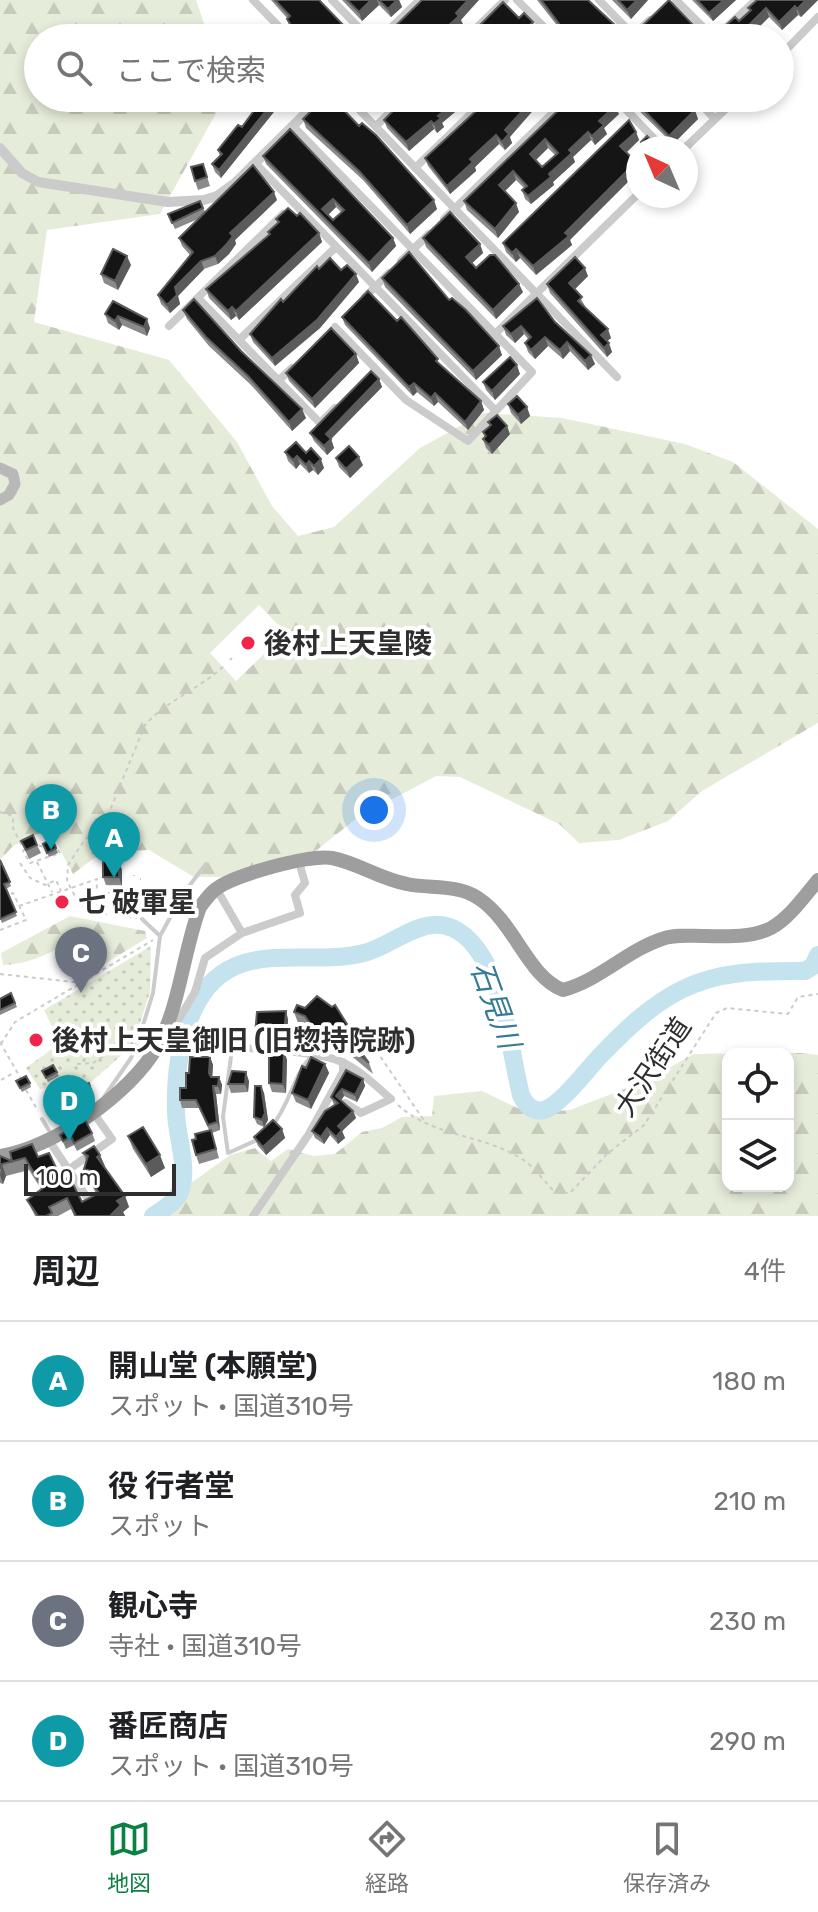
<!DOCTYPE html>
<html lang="ja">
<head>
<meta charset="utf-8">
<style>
	body { margin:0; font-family:Rubik,"Noto Sans JP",sans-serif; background:#f6f6f6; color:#202124 }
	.controls { position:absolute; right:24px; bottom:24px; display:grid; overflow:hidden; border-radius:16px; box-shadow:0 4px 12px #0003 }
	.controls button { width:72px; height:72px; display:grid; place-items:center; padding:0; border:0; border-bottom:2px solid #e0e0e0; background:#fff; color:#202124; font:40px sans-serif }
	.compass { position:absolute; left:626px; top:136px; width:72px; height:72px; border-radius:50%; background:#fff; box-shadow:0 4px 12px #0003; rotate:316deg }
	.scale { position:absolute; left:24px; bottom:20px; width:152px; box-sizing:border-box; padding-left:8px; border:4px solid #2e2e2e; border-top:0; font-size:22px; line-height:28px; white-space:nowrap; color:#2e2e2e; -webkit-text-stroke:6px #fff; paint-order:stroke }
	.you { position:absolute; left:374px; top:810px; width:28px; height:28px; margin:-20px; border:6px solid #fff; border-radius:50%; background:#1a73e8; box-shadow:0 0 0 12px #1a73e833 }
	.badge { display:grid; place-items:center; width:52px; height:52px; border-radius:50%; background:#0b8043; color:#fff; font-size:26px; font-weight:700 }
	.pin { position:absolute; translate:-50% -66px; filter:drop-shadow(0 2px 4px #0008) }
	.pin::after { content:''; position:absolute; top:42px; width:28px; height:24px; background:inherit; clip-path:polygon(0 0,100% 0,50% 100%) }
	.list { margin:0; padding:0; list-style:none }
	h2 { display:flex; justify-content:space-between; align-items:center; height:104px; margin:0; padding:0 32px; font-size:34px }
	h2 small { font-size:26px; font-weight:400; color:#757577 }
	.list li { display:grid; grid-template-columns:52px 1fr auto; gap:24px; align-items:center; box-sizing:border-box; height:120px; padding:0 32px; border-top:2px solid #e0e0e0 }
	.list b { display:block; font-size:30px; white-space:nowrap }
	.list p { margin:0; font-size:26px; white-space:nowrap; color:#757577 }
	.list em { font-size:26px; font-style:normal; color:#757577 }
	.icon { flex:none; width:44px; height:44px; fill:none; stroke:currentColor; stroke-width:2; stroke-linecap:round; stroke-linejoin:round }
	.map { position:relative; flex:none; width:818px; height:1216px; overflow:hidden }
	.search { position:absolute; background:#fff; box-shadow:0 4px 12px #0003; left:24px; right:24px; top:24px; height:88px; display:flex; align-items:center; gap:20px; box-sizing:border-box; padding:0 28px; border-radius:44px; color:#757577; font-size:30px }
	.sheet { height:584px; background:#fff }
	nav { display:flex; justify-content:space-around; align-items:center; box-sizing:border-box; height:112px; border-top:2px solid #e0e0e0; background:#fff; font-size:22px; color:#757577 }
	nav a { display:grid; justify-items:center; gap:4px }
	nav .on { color:#0b8043 }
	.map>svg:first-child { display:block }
	.forest { fill:url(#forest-firs); fill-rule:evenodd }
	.garden { fill:url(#garden-dots) }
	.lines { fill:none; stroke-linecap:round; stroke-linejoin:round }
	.river { stroke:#c5e3ee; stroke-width:18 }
	.path { stroke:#cbcbcb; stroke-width:2; stroke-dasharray:4 4; stroke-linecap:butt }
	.service { stroke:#cbcbcb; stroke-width:4 }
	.minor { stroke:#cbcbcb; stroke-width:8 }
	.tertiary { stroke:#cbcbcb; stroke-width:10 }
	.secondary { stroke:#b8b8b8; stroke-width:11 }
	.trunk { stroke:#9e9e9e; stroke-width:14 }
	.wall { fill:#8a8a8a; fill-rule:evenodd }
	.shaded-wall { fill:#5b5b5b }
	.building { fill:#151515; stroke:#5b5b5b; stroke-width:2; fill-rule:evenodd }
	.poi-dot { fill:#f1244c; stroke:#fff; stroke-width:3 }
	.labels { text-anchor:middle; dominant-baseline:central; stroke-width:8; stroke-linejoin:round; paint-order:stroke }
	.poi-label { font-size:28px; font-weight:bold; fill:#2e2e2e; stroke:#fff; text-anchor:start }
	.street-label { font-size:28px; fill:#2e2e2e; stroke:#fff }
	.water-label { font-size:30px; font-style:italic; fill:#377c95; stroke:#fff }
</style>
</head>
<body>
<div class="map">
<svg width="818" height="1216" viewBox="0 0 818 1216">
	<defs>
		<pattern id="forest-firs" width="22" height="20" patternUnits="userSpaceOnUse" patternTransform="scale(2)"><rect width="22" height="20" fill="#e6ecda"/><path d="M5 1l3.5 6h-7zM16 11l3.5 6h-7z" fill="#c6cbbb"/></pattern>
		<pattern id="garden-dots" width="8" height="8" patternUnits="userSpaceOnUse" patternTransform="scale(2)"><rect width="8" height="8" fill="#e6ecda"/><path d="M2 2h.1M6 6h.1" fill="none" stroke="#c6cbbb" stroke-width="1.8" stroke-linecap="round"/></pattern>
	</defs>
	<rect width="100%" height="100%" fill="#fff"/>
	<!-- forest -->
	<path class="forest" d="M0 0H196L209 38H38V98H218L219 108 160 214 47 230 34 322 169 360 237 442 272 506 298 536 334 527 420 448 484 413 562 418 685 444 733 462 818 529V723L702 791 668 821 619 840 579 843 559 824 460 777 436 776 357 818 317 850 224 877H194L149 850 102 852 73 874 56 842 43 832 13 846 0 860ZM259 605 286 633 236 681 210 653Z
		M70 916 145 931 147 938 78 980 55 950C38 959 22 964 3 965L1 953Z
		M801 1053 818 1055V1216H145L230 1155 255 1148 271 1161 288 1149 313 1156 335 1154 362 1132 382 1128 402 1117 432 1116 434 1096 482 1091 528 1113 570 1110 645 1081 694 1054ZM728 1054H788V1186H728Z"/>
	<!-- garden -->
	<path class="garden" d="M151 946 150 992 133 1045 91 1082 40 1089 26 1068 60 1043 44 1010Z"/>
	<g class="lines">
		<!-- river -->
		<path class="river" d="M153 1216C162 1210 175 1203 180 1192 189 1168 177 1138 176 1113 175 1077 179 1039 195 1007 230 934 305 968 364 953 398 944 430 906 465 936 504 970 509 1048 521 1095 525 1104 532 1113 544 1110 562 1104 588 1068 602 1054 626 1029 652 1004 683 989 721 970 764 971 805 971L813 966 818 955"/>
		<!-- path -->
		<path class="path" d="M230 660 232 658
			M0 812 13 816V828L22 846
			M31 843 44 847 54 843 60 853 30 863 23 851Z
			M37 862 52 892
			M20 863 30 878 45 885 56 880 61 891
			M134 876V875
			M140 879H141
			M139 889H144
			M99 893H134L138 911
			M97 896 76 898 67 881 68 865 84 841 106 820 145 725C167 700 201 688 225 665
			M77 899 89 912 137 918
			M19 906 97 879 96 913
			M0 930 26 920 13 893 8 895
			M0 974 82 983
			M367 1037 425 1122
			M0 1042 21 1079
			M1 1044 15 1022 153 940
			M77 1064 93 1063 132 1038
			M1 1080 15 1072
			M26 1090 38 1111
			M398 1105C434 1138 486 1134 525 1161 537 1170 546 1184 556 1193H570L607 1154 644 1125 716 1013 727 1008 788 1014 798 997 818 994"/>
		<!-- service -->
		<path class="service" d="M160 936 183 894 206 864
			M232 1049 223 1117 228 1153 257 1140
			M104 1097 131 1058 139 1038 153 993 160 936 142 919
			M42 1119 51 1134
			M272 1126C291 1103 293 1074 312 1056"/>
		<!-- minor -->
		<path class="minor" d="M253 0 290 38
			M332 0 369 38
			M517 0 555 38
			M599 0 635 37
			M676 0 714 38
			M466 38 505 0
			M631 38 650 20
			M715 38 756 0
			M780 56 818 17
			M348 98 617 377
			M615 98 663 148
			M695 98 715 119
			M293 126 532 372 468 441 406 400 335 327
			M376 126 405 98
			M685 148 737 98
			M255 163 496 411
			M415 168 487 98
			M444 219 568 98
			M401 261 429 234
			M365 297 389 273
			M198 298 320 423 335 408
			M169 326 283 214
			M496 333 638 194
			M239 340 335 248
			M278 381 292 368
			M216 888 242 933
			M164 1044 195 992 205 958 242 933 300 913 295 895 305 883 299 862
			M157 1049C193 1044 311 1048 342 1062 361 1071 376 1086 391 1099L361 1113 345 1103
			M48 1139 86 1196
			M68 1170 112 1139 93 1112
			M253 1216 309 1134 343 1072V1062"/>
		<!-- tertiary -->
		<path class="tertiary" d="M382 38 421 0
			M0 148 22 173 38 182 168 202 204 200 217 196 235 183 321 98"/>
		<!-- secondary -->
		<path class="secondary" d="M0 468 13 474 15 484 9 495 0 500"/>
		<!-- trunk -->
		<path class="trunk" d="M0 1156C52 1149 131 1093 157 1047 180 1006 183 952 200 907 205 901 209 894 216 889 233 875 311 854 332 858 358 863 380 879 407 884 429 889 458 884 478 898 515 922 527 976 563 990 600 980 626 951 662 939 675 934 691 936 705 936 772 938 777 931 818 880"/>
	</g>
	<!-- wall -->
	<path class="wall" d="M271 0H319L354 38H297L290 28 287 19V18Z
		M342 0H399L402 7 391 17 379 5 362 21Z
		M537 0H588L619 34 556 35 559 28Z
		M612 0H648L631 19Z
		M692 0H736L713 21Z
		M818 0 801 17 798 15 782 30 769 17 750 36 752 38H727L723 28 739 21 750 12 748 8Z
		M643 25 706 38H649L646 34Z
		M285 98 221 178 215 172 212 164 220 156 218 150 242 127 260 103 259 99Z
		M340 98 343 107 342 108 437 209 410 234 363 180 306 128 303 119Z
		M365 98H382L373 106Z
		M406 98 442 123 444 127 437 133 434 129 409 151 387 128 384 120Z
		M490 98 512 143 505 150 499 144 475 167 476 171 450 194 428 166 425 158Z
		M571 98 619 114 604 128 607 134 595 145 591 140 573 157 575 162 553 182 554 185 531 204 525 199 522 190 524 188 516 180 505 191 519 212 498 238 467 210 464 201ZM548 148 555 155 542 167 535 160Z
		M626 98H684L698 119 673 144Z
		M290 129 393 238 396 246 372 272 266 164 263 156ZM336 207 341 212 333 220 328 215Z
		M636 132 639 140 626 152 570 240 572 245 536 275 520 258 516 262 506 252 503 243Z
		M203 164 210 186 198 190 195 181Z
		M277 200 235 240 236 244 229 254 218 264 204 269 178 296 180 304 170 313 161 304 158 295 190 255 182 246 179 238 198 219 175 229 168 214 200 201 205 212Z
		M297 216 319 233 322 242 239 320 236 316 231 320 209 298 206 289 269 235 268 232 278 223 276 219Z
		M423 238 480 244 483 253 472 263 476 268 523 292 496 319 426 247Z
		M131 265 118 290 104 283 101 274Z
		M319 269 341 270 359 282 320 328 275 366 253 342 250 334Z
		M588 276 575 289 585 306 584 307 611 338 607 341 612 352 607 357 550 293 547 284Z
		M382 278 502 355 476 380 385 287Z
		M113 301 150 328 147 336 122 325 119 330 108 323 105 314Z
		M183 310 241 351 306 418 292 431 251 385 209 346 187 319Z
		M342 317 441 366 481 401 484 410 468 430 438 402 434 406 417 392 413 396 345 325Z
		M555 322 595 364 588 370 570 351 563 359 548 346 535 359 528 352 525 343 528 339 524 334 515 343 506 335 503 326Z
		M356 354 359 363 315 408 289 381 286 373Z
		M520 374 495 400 486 390 483 382Z
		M379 379 382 387 331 439 334 448 327 455 314 441 310 433Z
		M508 404 527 407 530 416 521 424 511 413Z
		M488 422 510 434 492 454 486 448 483 439 485 437 483 432 490 426Z
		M285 452 306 453 324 468 318 475 313 470 309 473 300 464 296 469 288 461Z
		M336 458 363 465 350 478 339 467Z
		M52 839 58 853 49 857 43 844Z
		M21 841 37 845 41 853 29 859Z
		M0 860 11 886 6 889 17 916 2 923 0 918Z
		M122 870V886L106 885 103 877Z
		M11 993 17 1007 0 1015V999Z
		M332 1007 351 1035V1038L369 1063 373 1074 342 1048 337 1052 333 1046 324 1050 309 1027 298 1023 294 1012 305 1008Z
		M288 1019 287 1044 258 1042 255 1034Z
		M284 1051 287 1060 286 1093 272 1092 269 1083Z
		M210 1057 213 1065 212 1077H219L222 1085 221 1094H216L220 1130 212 1133 219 1158 199 1164 196 1155V1139L209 1130 199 1108H182L180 1100 186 1088 189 1073Z
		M325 1064 329 1073 311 1109 296 1102 292 1093Z
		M346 1070 363 1079 365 1086 357 1102 344 1096 341 1101 353 1111 356 1118 342 1131 345 1138 338 1144 330 1135 324 1144 315 1138 312 1131 334 1105 331 1097Z
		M42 1071 57 1072 59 1076 48 1082Z
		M16 1081 30 1083 31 1087 22 1092Z
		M249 1081 248 1092 231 1093 228 1084Z
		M89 1083 94 1099 81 1106 75 1088Z
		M261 1086 264 1093 268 1120 264 1127 257 1124 254 1117Z
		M282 1129 285 1138 266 1155 258 1146 254 1137Z
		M92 1133 95 1141 77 1151 74 1145 66 1149 60 1135Z
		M128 1136 165 1168 151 1177 133 1149Z
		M83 1153 105 1166 104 1167 125 1196 129 1207 123 1212 125 1216H74L71 1209 58 1216H35L27 1200 41 1189 29 1170 6 1176 3 1184 0 1183V1156L12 1161 38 1157 59 1174 82 1202 96 1194 90 1181H88L84 1169 86 1161Z"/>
	<!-- shaded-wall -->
	<path class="shaded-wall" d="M371 0H377L379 5 362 21 359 12Z
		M397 0H399L402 7 391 17 388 9Z
		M468 0H479L461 20 463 24 448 38H435Z
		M637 0H648L631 19 627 10Z
		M724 0H736L713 21 709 13Z
		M806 0H818L801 17 797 9Z
		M795 6 798 15 782 30 779 22Z
		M766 8 769 17 748 38 744 30Z
		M533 22 536 31 529 38H517Z
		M616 26 619 34 614 38H601Z
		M276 98H285L221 178 219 170Z
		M340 98 343 107 340 111 337 103Z
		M370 98H382L373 106Z
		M459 98H472L442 123 444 127 437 133 434 124 438 116Z
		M534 98H544L510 137 512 143 505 150 502 142 505 130Z
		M615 106 619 114 604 128 607 134 595 145 592 136 599 121Z
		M695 110 698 119 673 144 669 136Z
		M431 121 434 129 409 151 406 142Z
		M588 132 591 140 573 157 575 162 553 182 554 185 531 204 528 196 549 174 569 150Z
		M636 132 639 140 624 155 620 146Z
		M496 135 499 144 475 167 476 171 450 194 447 186 470 159Z
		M545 139 548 148 533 163 530 154Z
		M636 162 638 172 570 240 572 245 536 275 533 266Z
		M513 171 516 180 502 194 499 185Z
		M274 192 277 200 235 240 236 244 229 254 218 264 215 256 230 233Z
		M333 199 336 207 325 218 322 209Z
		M434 200 437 209 410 234 407 225Z
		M516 203 519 212 498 238 495 229Z
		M319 233 322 242 239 320 236 311Z
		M393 238 396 246 372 272 369 263Z
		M480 244 483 253 469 266 466 257Z
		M516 249 520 258 516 262 512 253Z
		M127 256 131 265 118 290 115 281Z
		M201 261 204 269 178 296 180 304 170 313 167 305 175 287Z
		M585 268 588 276 572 292 569 283Z
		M356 274 359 282 320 328 275 366 272 358Z
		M519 284 523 292 496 319 493 310Z
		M232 307 236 316 231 320 228 311Z
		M118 316 122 325 119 330 115 321Z
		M147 319 150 328 147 336 144 327Z
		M521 326 524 334 515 343 511 334Z
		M608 329 611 338 604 344 601 335Z
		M545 337 548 346 535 359 531 350Z
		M567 342 570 351 563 359 560 350Z
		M609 343 612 352 607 357 604 348Z
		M499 346 502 355 476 380 473 371Z
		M356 354 359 363 315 408 312 399Z
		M591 355 595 364 588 370 585 361Z
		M517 365 520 374 495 400 492 391Z
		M379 379 382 387 331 439 334 448 327 455 324 446 326 434Z
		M414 383 417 392 413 396 409 387Z
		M435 393 438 402 434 406 431 398Z
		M481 401 484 410 468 430 465 422Z
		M527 407 530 416 521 424 518 415Z
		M302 409 306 418 292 431 289 422Z
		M507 426 510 434 492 454 489 445Z
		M297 456 300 464 296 469 293 460Z
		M359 457 363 465 350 478 346 469Z
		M321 459 324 468 318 475 314 466Z
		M309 461 313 470 309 473 306 465Z
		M119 861 122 870V886L119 877Z
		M286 1011 288 1019 287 1044 284 1036Z
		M339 1038 342 1048 337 1052 333 1042Z
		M284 1051 287 1060 286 1093 283 1084Z
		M210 1057 213 1065 212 1081 209 1073Z
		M325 1064 329 1073 311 1109 308 1100Z
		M246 1072 249 1081 248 1092 245 1084Z
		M219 1077 222 1085 221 1094 218 1086Z
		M363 1079 365 1086 357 1102 355 1095Z
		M213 1086 216 1094 220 1130 217 1122Z
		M261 1086 264 1093 268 1120 264 1127 262 1120Z
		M342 1089 344 1096 338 1104 336 1096Z
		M353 1111 356 1118 342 1131 345 1138 338 1144 336 1137 338 1126Z
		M327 1128 330 1135 324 1144 321 1137Z
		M282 1129 285 1138 266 1155 263 1147Z
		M100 1155 105 1166 101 1169 97 1157Z
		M160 1155 165 1168 151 1177 146 1164Z
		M2 1164 6 1176 3 1184 0 1175Z
		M125 1196 129 1207 123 1212 125 1216H110L117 1201Z"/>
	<!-- building -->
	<path class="building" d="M275 0H319L352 34 349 38H303L294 30 287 19 290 16Z
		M347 0H371L359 12Z
		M379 0H397L388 9Z
		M422 0H468L456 13 459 16 435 38H383Z
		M541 0H588L616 26 601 38H546L549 36 556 35 560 25Z
		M618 0H637L627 10Z
		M669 0 706 38H653L643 25Z
		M697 0H724L709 13Z
		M757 0H806L797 9 795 6 779 22 766 8 744 30 752 38H732L723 28 735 17 739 21 751 10 748 8Z
		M503 2 519 18 524 13 533 22 517 38H467Z
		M260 98H276L219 170 212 164 222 154 218 150 238 125 242 127 261 101 259 99Z
		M324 98H340L337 103 359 126 362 123 376 135 434 200 407 225 359 171 303 119Z
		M406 98H459L438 116 441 118 434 124 431 121 406 142 384 120Z
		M490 98H534L505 130 509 134 502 142 496 135 470 159 473 162 447 186 425 158Z
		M571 98H601L602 99 604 98H608L615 106 599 121 604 125 592 136 588 132 569 150 572 153 549 174 551 177 528 196 522 190 527 186 513 171 499 185 516 203 495 229 464 201ZM545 139 558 153 542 167 530 154Z
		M632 98H684L695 110 669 136Z
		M629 120 636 132 620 146 636 162 565 233 569 236 533 266 516 249 512 253 503 243Z
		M290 129 393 238 369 263 263 156ZM333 199 344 210 333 220 322 209Z
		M647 136 658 148H646L641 142Z
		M203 164 207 177 195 181 191 167Z
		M253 165 274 192 230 233 233 236 226 245 215 256 201 261 175 287 177 295 167 305 158 295 193 252 179 238Z
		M200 201 203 208 172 223 168 214Z
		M288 208 297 216 300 213 319 233 236 311 232 307 228 311 206 289 270 234 268 232 279 222 276 219Z
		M450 212 480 244 466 257 476 268 490 255H495L519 284 493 310 423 238Z
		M113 249 127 256 115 281 101 274Z
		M409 252 449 300 452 298 466 310 499 346 473 371 382 278Z
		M575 257 585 268 569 283 582 297 578 301 608 329 601 335 609 343 604 348 547 284Z
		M330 258 341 270 347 265 356 274 317 320 272 358 250 334 281 299 283 302 317 266 319 269Z
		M368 291 397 321 401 317 438 359 436 361 481 401 465 422 435 393 431 398 414 383 409 387 342 317Z
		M537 298 555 322 591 355 585 361 567 342 560 350 545 337 531 350 525 343 531 337 521 326 511 334 503 326Z
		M194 299 241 351 302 409 289 422 248 376 206 337 183 310Z
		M113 301 147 319 144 327 118 316 115 321 105 314Z
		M331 328 356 354 312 399 286 373Z
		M510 357 517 365 492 391 483 382Z
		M371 371 379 379 326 434 331 439 324 446 310 433Z
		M517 396 527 407 518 415 508 404Z
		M497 415 507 426 489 445 483 439 486 436 483 432 491 425 488 422Z
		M296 442 306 453 311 448 321 459 314 466 309 461 306 465 297 456 293 460 285 452Z
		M349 446 359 457 346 469 336 458Z
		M33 835 37 845 26 850 21 841Z
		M52 839 56 848 47 853 43 844Z
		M0 860 10 882 4 884 16 912 0 919Z
		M103 861H119V877H103Z
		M11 993 15 1003 0 1010V999Z
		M317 996 332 1007 335 1005 347 1024V1032L369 1063 339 1038 333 1042 329 1035 320 1039 305 1016 294 1012 297 1005 305 1008Z
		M286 1011 284 1036 255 1034 257 1012Z
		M269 1048 284 1051 283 1084 269 1083Z
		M190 1057H210L209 1073 211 1077H219L218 1086H213L217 1122 208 1125 196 1100H180V1088H186V1073H189Z
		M311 1057 325 1064 308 1100 292 1093 302 1066 306 1068Z
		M53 1065 57 1072 46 1078 42 1071Z
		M346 1070 363 1079 355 1095 342 1089 336 1096 353 1111 338 1126 342 1130 336 1137 327 1128 321 1137 312 1131 325 1111 338 1103 331 1097Z
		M232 1071 246 1072 245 1084H228Z
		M26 1076 30 1083 20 1088 16 1081Z
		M89 1083 91 1090 78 1097 75 1088Z
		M255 1086H261L265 1113 262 1120 254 1117Z
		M85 1120 92 1133 74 1143 71 1136 63 1141 60 1135Z
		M273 1120 282 1129 263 1147 254 1137Z
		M143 1127 160 1155 146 1164 128 1136Z
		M211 1130 216 1149 196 1155 192 1140 196 1139 195 1134Z
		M32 1144 38 1157 49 1153 59 1174 63 1172 68 1184 72 1182 82 1202 99 1193 89 1179 97 1173 84 1169 88 1156 83 1153 94 1146 100 1155 97 1157 125 1196 117 1201 121 1205 110 1216H76L67 1198 49 1207 52 1213 46 1216H38L27 1200 43 1188 25 1158 2 1164 0 1169V1156L12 1161 10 1152Z"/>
	<!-- markers -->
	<g class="poi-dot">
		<circle cx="248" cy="643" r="8"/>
		<circle cx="62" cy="902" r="8"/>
		<circle cx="36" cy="1040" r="8"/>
	</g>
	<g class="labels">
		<!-- poi labels -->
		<g class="poi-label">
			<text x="264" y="643">後村上天皇陵</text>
			<text x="78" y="902">七 破軍星</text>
			<text x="52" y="1040">後村上天皇御旧 (旧惣持院跡)</text>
		</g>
		<!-- street labels -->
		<g class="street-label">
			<text transform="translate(653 1067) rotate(-56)">大沢街道</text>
		</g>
		<!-- water labels -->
		<g class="water-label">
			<text transform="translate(495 1005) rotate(70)">石見川</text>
		</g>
	</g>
</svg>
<div class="controls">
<button><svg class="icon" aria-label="locate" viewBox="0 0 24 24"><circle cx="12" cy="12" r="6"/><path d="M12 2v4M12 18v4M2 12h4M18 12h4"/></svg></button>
<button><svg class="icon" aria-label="layers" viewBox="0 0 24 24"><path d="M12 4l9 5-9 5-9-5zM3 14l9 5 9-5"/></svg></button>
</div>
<svg class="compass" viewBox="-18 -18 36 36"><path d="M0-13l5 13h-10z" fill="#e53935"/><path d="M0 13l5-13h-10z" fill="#757577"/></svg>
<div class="scale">100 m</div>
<div class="you"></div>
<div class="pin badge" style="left:114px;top:878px;background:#0f9aa8">A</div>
<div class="pin badge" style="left:51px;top:850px;background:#0f9aa8">B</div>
<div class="pin badge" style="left:81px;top:993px;background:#6b7280">C</div>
<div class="pin badge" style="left:69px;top:1141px;background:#0f9aa8">D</div>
<div class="search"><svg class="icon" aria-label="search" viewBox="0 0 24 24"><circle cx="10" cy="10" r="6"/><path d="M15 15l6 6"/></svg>ここで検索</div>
</div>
<section class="sheet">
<h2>周辺<small>4件</small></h2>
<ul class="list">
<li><span class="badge" style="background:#0f9aa8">A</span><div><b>開山堂 (本願堂)</b><p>スポット · 国道310号</p></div><em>180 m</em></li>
<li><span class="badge" style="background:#0f9aa8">B</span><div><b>役 行者堂</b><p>スポット</p></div><em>210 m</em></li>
<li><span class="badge" style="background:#6b7280">C</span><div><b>観心寺</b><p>寺社 · 国道310号</p></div><em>230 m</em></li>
<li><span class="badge" style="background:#0f9aa8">D</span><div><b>番匠商店</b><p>スポット · 国道310号</p></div><em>290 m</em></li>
</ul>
</section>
<nav>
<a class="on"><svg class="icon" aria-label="map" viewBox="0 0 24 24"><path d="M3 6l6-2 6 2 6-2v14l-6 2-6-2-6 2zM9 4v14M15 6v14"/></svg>地図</a>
<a><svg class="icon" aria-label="directions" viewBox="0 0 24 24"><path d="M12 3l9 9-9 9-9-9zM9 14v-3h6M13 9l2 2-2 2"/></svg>経路</a>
<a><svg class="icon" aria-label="saved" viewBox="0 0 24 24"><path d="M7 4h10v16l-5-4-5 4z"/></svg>保存済み</a>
</nav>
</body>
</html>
